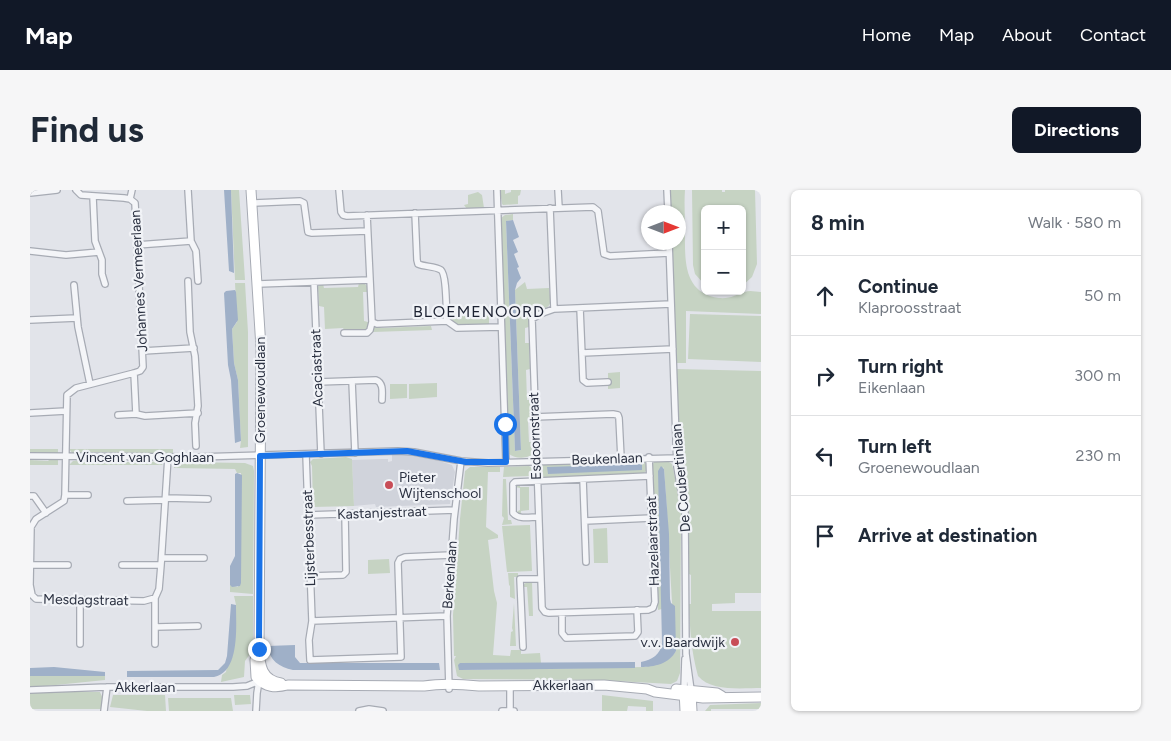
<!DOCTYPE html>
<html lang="en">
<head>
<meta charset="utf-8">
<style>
	body { margin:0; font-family:Figtree,sans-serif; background:#f6f6f7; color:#1f2937 }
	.controls { position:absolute; right:15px; top:15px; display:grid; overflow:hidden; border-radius:8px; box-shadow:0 1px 4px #0004 }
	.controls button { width:45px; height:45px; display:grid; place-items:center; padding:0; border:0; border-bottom:1px solid #e0e1e3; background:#fff; color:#1f2937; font:25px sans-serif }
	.compass { position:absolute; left:611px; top:15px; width:45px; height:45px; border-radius:50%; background:#fff; box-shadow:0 1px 4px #0004; rotate:90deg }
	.stop { position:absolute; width:15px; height:15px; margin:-11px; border:4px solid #1a73e8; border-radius:50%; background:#fff }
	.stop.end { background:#1a73e8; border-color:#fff; box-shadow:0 1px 5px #0008 }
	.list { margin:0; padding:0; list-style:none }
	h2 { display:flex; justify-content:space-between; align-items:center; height:65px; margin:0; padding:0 20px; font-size:21px }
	h2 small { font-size:16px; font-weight:400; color:#747a83 }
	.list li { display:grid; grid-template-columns:32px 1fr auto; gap:15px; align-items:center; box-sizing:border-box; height:80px; padding:0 20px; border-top:1px solid #e0e1e3 }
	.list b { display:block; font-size:19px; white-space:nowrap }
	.list p { margin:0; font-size:16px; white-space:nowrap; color:#747a83 }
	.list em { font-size:16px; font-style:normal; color:#747a83 }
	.icon { flex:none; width:28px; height:28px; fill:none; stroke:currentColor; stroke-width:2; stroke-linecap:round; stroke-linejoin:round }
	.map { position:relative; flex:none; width:731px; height:521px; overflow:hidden; border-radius:8px }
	header { display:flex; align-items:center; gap:30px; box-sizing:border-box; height:70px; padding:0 25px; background:#111827; color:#fff }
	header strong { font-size:24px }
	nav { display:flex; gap:28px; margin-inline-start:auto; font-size:18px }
	.intro { display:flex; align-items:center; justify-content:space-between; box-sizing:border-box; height:120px; padding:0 30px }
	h1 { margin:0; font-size:35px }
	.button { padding:12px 22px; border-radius:8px; background:#111827; color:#fff; font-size:18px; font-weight:700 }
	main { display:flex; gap:30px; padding:0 30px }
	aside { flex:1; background:#fff; border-radius:8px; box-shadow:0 1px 4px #0004 }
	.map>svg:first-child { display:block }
	.built { fill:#d0d3db }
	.green { fill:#c6d3c3 }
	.water { fill:#9fb0c8 }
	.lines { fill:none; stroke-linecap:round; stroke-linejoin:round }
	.street-casing { stroke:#a7abb4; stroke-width:8 }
	.secondary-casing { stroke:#a7abb4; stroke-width:11 }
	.street { stroke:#f4f5f8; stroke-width:5.5 }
	.secondary { stroke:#fff; stroke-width:9 }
	.route { stroke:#1a73e8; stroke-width:6 }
	.poi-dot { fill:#c84d57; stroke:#f1f3f7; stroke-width:2 }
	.labels { text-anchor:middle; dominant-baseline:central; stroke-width:4.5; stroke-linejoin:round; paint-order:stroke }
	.street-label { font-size:14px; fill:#2b3141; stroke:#f1f3f7 }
	.poi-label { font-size:14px; fill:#2b3141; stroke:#f1f3f7; text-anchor:start }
	.quarter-label { font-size:16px; letter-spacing:1px; fill:#1d2232; stroke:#f1f3f7 }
</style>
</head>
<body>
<header>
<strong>Map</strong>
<nav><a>Home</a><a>Map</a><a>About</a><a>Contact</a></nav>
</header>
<div class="intro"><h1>Find us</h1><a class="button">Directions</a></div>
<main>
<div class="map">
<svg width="731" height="521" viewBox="0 0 731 521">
	<rect width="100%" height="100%" fill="#e2e4ea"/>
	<!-- built -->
	<path class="built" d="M362 265H380L397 267 422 275 425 282 420 314 346 317 345 314 324 316 322 270 352 269H358V272L362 271Z"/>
	<!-- green -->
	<path class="green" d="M201 0H209L215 90H205Z
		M470 0H475V4L481 2V0H491L490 5 488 6V14L473 15 472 14Z
		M639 0H655C654 13 655 26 655 39 655 68 652 103 689 108 700 109 706 105 715 102 720 100 726 102 731 102V124L656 121V173H646L641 53 648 52V22H640Z
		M662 0H692V2H695V0H725L727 74 722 87 712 96V19H675V95L665 84 663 75Z
		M448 2 452 5 454 18 437 19 434 15 438 14V5Z
		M483 24V30L476 31 485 261 491 260 485 100 495 92 497 99 519 98C522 120 521 115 502 124L499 131V137L495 138V153H499L500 179 496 180 497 210H502V230L498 231 499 252H503L504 263C499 269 485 269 479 264L477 198H475L477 185 474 176 476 175 471 28 475 25Z
		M205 93H215L218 142V257L210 258 211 251 208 190 204 173 202 139 207 132Z
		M329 93H334L337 96V102H333L334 131 338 132V140H314L313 138 295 139 294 117 289 116 288 96 293 94 294 98 328 97Z
		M660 124 731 126V172L658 169Z
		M459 125V135L428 136 419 129 418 126Z
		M349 136 351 138 401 136 402 140 343 142V137Z
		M646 179 731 181V403H705V413L682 414V421H731V498C713 498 681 502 668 486 661 460 660 441 659 414H661V385L659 384V325L657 305 649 274Z
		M590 182V198L578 199V183Z
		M407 193V207L379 209V194Z
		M360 194H377V208L360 209Z
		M0 259H28V264L0 262Z
		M39 259H143V265H122L120 263 53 262 51 265 43 264Z
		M316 267 322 269 324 316 283 317 282 276 280 272 283 269Z
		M20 269H28V275H0V270L18 271Z
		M50 270 52 272H121L127 271 133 275H39L43 271Z
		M147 270 154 272 215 273 223 276 224 281 223 404 200 402V395L208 397 211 283H207L205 279 144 278 145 272Z
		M636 270 642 274 650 310 651 327 650 483 647 491 641 494 568 490 433 489 427 486 424 470 426 466H424L423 425 430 329 435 281 440 277H470V282H458L456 337 468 345V348L458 350 464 401 467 413 463 465 480 466 481 460H491V464L510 463 511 473H430V480L614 477C625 474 639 473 646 461 640 401 639 340 634 279L633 277 632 419 628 420 622 275 625 271Z
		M615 272 617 280 613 284 514 288 510 286V275L511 274Z
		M499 276 502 278 501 286 473 287 474 277Z
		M473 289H476L478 330H481L482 334 472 335 474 328 472 326Z
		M490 293V297H499V320L491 321V325L486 322 490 320V298L485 297Z
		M500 335 502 381 477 382 472 336Z
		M577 338 578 373H564L563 339Z
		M359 369 360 383 338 384V370Z
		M478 383H488V387H484L485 409 480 407V396L479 395Z
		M502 391 503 426H499L497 397H493V395L497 392Z
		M204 406H223V460L215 471 214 487 191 492 192 485 196 482 206 415Z
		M484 413 486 456H480L481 442 483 441 482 438Z
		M0 486H75V490L16 496H0Z
		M0 501 70 502 73 509 72 519H0Z
		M83 505H135L136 521H117L80 517Z
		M204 505H220L221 514 205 515Z
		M572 505 623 511V521H616V517L598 516 597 521H572Z
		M138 508H201L203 521H139Z
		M731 513V519H681V521H675L680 515Z"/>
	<!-- water -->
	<path class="water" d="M194 0H201L204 83 199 81Z
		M483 30 489 47 483 50 488 62 484 64 489 77 487 78 491 88 487 93 485 100 491 260 485 261 476 31Z
		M205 100 206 102 208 130 202 139 204 173 208 190 211 251 205 253 201 190 198 175 194 103 196 101Z
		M612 274V280L518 284 517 277Z
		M631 276 634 279 639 344 640 409 641 413 645 416 646 461C639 474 624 477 611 477V472C622 470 631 464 632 453L628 281Z
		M207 283 212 285 211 393 210 396 202 397 200 395V376L205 366V284Z
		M201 414 206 415C206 437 210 482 184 487H97V481L188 480 195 473 197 466Z
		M265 455V467L270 473H409L410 480H263C249 477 239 470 238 456Z
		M605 472V478L429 480 428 475 430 473Z
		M24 477 75 482V486H0V478Z"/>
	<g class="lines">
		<defs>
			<path id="street" d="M46 0 51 5 94 8 100 9 105 13 113 177 110 181 104 183 46 198 37 205 35 305 34 311 6 329 1 337 0 395 2 405 6 409 114 411 125 408 129 399 131 375 138 267
				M158 0 161 51 166 61 168 91
				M309 0 311 22 313 25 317 26 563 17 568 21 574 64 580 66 639 63
				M467 0 476 272
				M528 0 529 18
				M637 0 638 22
				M0 3 27 0
				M63 7 65 51 72 70V84L75 94
				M100 9 102 0
				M222 13 270 11 274 13 278 42 282 43 337 41
				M520 18 524 119
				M385 23 387 70 388 74C395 77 405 76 411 80 417 85 416 122 417 131
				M337 25 342 132
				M639 52 647 277 655 323 656 464 661 500
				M107 55 161 51
				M0 61 36 65 69 62
				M158 91 160 142 165 166 168 216 165 233 166 256
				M284 92 291 264
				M228 94 339 90
				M44 95 48 137 60 194
				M550 118 553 190 557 193 578 192
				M0 130 47 128
				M314 143H337L340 140 342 132 347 134 417 131 427 138 471 137
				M113 161 164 158
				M552 163 643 159
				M104 183 106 224
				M322 191 325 263
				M288 192 346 190C354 193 352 203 352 210
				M0 223 36 221
				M88 225 106 224 115 226 168 223
				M504 227 583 224 588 225 589 228 591 268
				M276 265 282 431 279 450 280 470 371 467 368 373 370 369 375 367 421 365
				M0 266 168 267 368 261 384 262 431 271 458 273 647 268
				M619 267 625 412 623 418 618 420 519 423 515 422 512 418 502 129 510 124 524 119 641 114
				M553 289 556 372
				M35 305H58
				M0 306H4L16 323
				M136 308 178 309
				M97 311 135 310
				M278 325 425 320
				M508 327C500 327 489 330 483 323V294L485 292 620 286
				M555 331 622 328
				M132 368H174
				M0 375H38
				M92 375H131
				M280 386 313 385 316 382 315 324
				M125 408V454
				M532 423V443L536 448 605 446 608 442 607 420
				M282 431 417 426
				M126 437 168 436
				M50 454V411
				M493 457 490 389H511
				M419 499 417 426 424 329 431 271
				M654 499 655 469
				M0 500 77 497H203L217 496 232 490
				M480 520V495
				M74 521 77 497
				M226 521 227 503 229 491
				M329 521 339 519 353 521
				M472 521H484"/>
			<path id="secondary" d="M221 0 231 158 229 459C230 476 232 490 251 493
				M229 459 225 470 226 487C235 498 246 498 258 495L394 496C412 493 431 494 449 496L574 495 617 499 625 502 673 508 731 507
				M646 499 687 503 692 506
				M654 500 655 521
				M661 503 662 521"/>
		</defs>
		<!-- street casing -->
		<use href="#street" class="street-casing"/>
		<!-- secondary casing -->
		<use href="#secondary" class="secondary-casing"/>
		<!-- street -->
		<use href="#street" class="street"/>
		<!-- secondary -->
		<use href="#secondary" class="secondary"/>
	</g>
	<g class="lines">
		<!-- route -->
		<path class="route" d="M229 459 230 266 377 261 436 272H476L475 234"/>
	</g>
	<!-- markers -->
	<g class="poi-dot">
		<circle cx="359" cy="295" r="5"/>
		<circle cx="705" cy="452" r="5"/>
	</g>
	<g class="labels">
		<!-- street labels -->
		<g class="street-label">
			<text transform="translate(109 91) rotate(-93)">Johannes Vermeerlaan</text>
			<text transform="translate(287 178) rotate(-92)">Acaciastraat</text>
			<text transform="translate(230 200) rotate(-90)">Groenewoudlaan</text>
			<text transform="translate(505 246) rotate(-92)">Esdoornstraat</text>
			<text x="115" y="267">Vincent van Goghlaan</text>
			<text transform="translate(577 269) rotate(-2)">Beukenlaan</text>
			<text transform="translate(651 288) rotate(-95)">De Coubertinlaan</text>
			<text transform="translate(352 323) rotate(-2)">Kastanjestraat</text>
			<text transform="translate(279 348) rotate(-92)">Lijsterbesstraat</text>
			<text transform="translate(623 351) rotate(-92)">Hazelaarstraat</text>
			<text transform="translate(420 385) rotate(-86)">Berkenlaan</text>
			<text transform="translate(56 410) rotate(1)">Mesdagstraat</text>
			<text x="533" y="495">Akkerlaan</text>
			<text x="115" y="497">Akkerlaan</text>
		</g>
		<!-- poi labels -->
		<g class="poi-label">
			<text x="369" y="287">Pieter<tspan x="369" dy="16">Wijtenschool</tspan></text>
			<text x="695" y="452" text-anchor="end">v.v. Baardwijk</text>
		</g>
		<!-- quarter labels -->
		<g class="quarter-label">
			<text x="449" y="121">BLOEMENOORD</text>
		</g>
	</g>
</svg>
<div class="controls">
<button>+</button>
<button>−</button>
</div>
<svg class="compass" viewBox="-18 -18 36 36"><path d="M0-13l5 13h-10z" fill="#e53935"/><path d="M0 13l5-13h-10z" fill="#747a83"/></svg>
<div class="stop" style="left:475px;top:234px"></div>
<div class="stop end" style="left:229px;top:459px"></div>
</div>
<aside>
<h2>8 min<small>Walk · 580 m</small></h2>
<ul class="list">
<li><svg class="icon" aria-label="ahead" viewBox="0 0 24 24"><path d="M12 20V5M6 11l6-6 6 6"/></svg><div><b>Continue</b><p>Klaproosstraat</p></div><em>50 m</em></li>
<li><svg class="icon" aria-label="right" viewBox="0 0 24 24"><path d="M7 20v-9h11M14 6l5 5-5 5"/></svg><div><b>Turn right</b><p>Eikenlaan</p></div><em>300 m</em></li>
<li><svg class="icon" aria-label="left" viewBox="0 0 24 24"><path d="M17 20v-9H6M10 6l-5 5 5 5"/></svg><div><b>Turn left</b><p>Groenewoudlaan</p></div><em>230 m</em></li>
<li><svg class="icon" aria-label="arrive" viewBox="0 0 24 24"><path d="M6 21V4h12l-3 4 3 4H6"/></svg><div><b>Arrive at destination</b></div></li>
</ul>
</aside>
</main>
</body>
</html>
